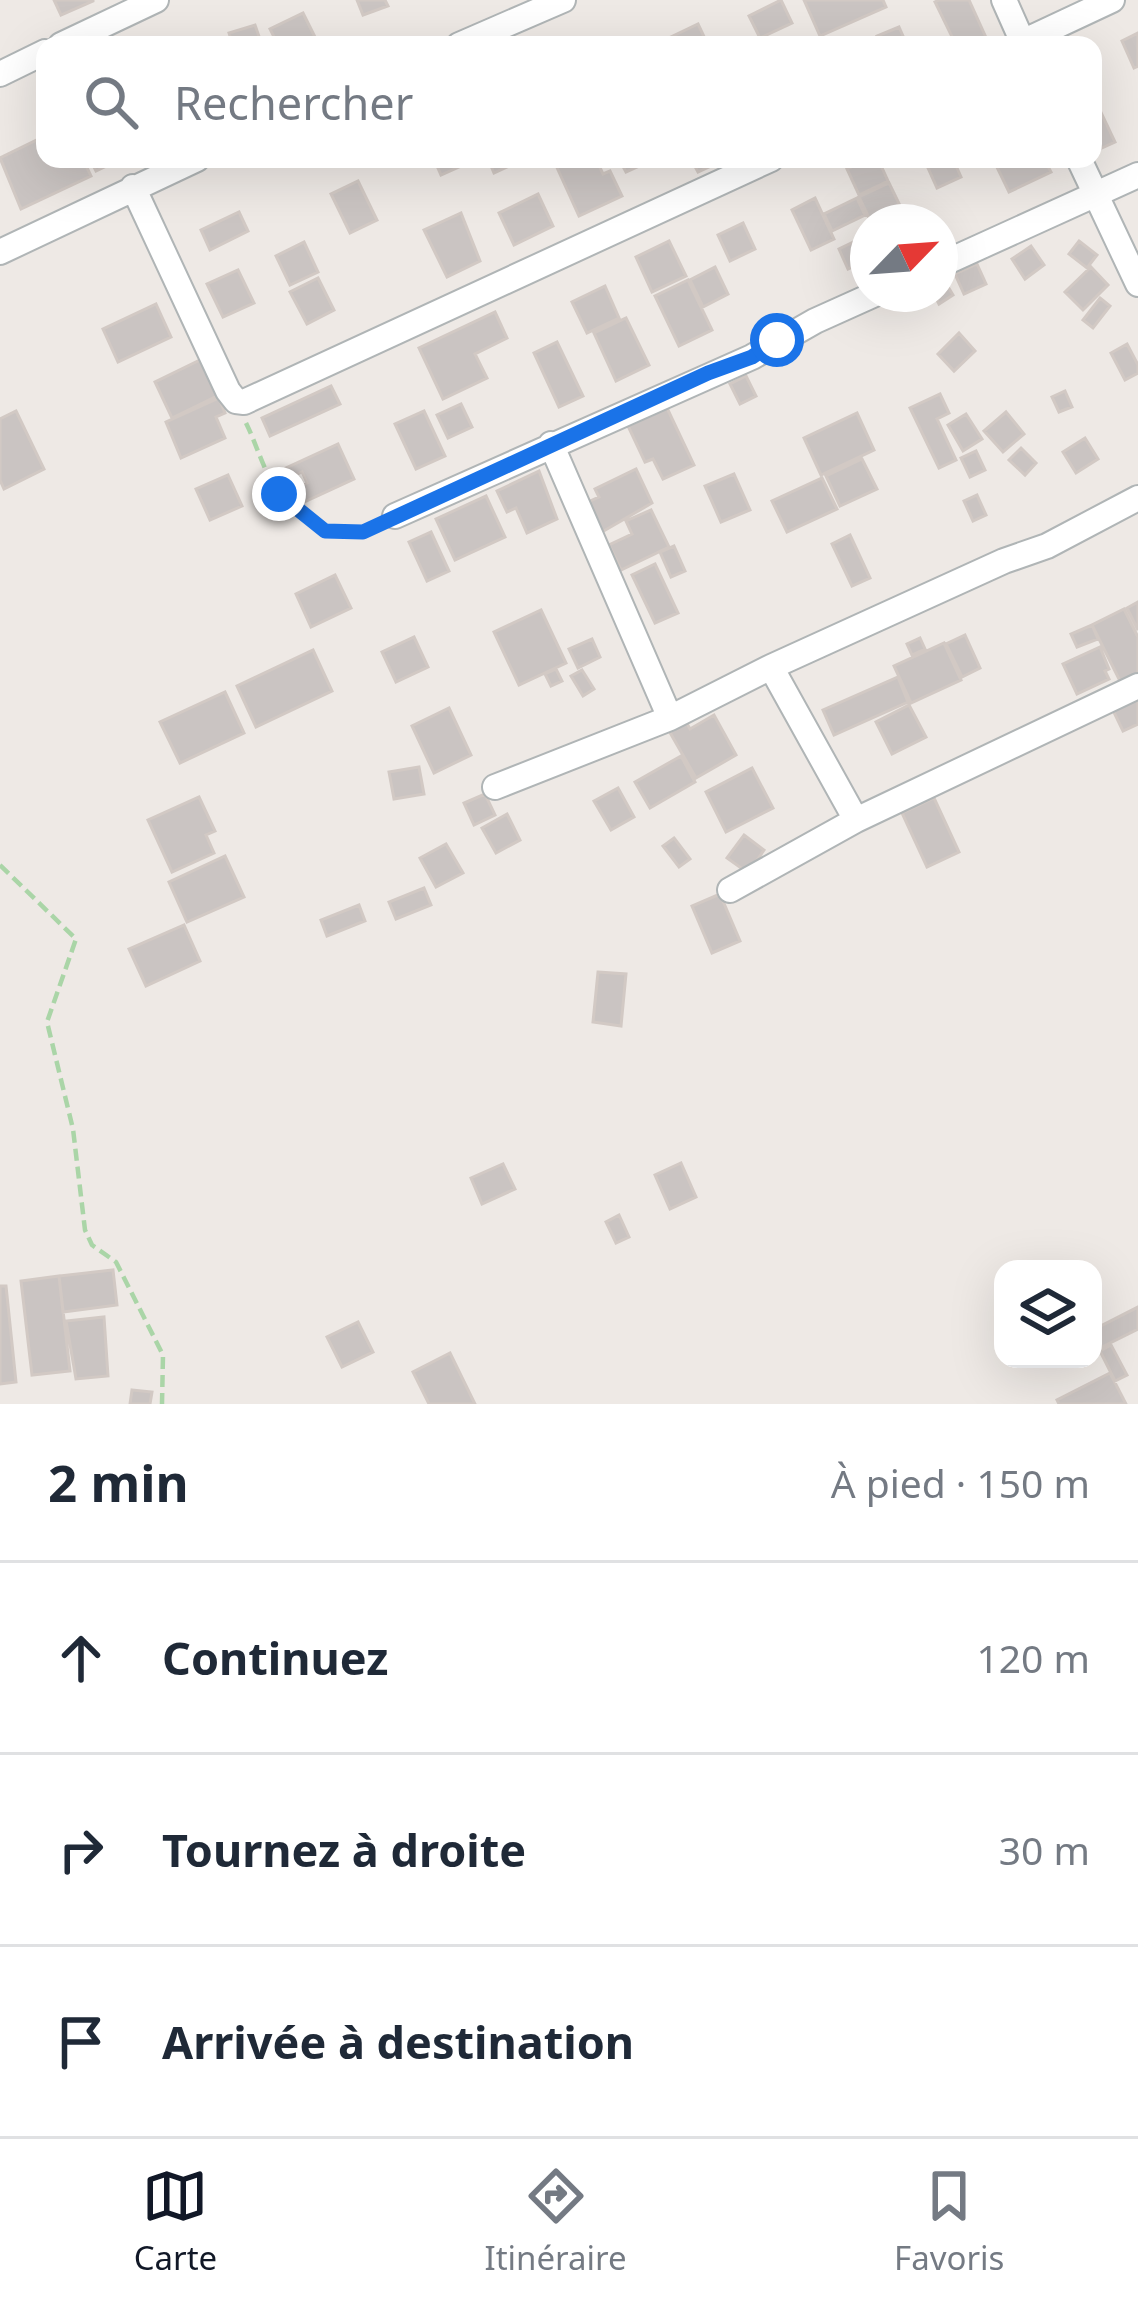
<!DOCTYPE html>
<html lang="fr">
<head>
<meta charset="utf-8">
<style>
	body { margin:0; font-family:"Noto Sans",sans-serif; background:#f2f2f3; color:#1f2937 }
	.controls { position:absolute; right:36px; bottom:36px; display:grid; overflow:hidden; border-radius:24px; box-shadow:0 12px 48px #0002 }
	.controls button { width:108px; height:108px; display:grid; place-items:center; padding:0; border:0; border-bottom:3px solid #e0e1e3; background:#fff; color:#1f2937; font:60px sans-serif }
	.compass { position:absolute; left:850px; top:204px; width:108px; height:108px; border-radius:50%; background:#fff; box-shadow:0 12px 48px #0002; rotate:65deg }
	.stop { position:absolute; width:36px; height:36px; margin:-27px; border:9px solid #1a73e8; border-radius:50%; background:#fff }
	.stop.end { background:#1a73e8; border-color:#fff; box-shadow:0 3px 12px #0008 }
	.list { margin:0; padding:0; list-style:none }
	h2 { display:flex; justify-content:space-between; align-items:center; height:156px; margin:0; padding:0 48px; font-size:51px }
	h2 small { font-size:39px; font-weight:400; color:#747a83 }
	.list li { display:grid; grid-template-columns:78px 1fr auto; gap:36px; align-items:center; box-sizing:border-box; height:192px; padding:0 48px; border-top:3px solid #e0e1e3 }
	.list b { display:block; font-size:45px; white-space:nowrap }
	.list em { font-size:39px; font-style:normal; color:#747a83 }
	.icon { flex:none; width:66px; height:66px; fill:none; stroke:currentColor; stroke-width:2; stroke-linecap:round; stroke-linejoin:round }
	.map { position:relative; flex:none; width:1138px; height:1404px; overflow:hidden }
	.search { position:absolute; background:#fff; box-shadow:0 12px 48px #0002; left:36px; right:36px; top:36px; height:132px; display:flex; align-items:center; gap:30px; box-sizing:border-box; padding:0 42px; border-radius:24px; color:#747a83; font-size:45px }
	.sheet { height:732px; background:#fff }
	nav { display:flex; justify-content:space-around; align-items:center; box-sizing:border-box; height:168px; border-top:3px solid #e0e1e3; background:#fff; font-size:33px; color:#747a83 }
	nav a { display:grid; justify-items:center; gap:6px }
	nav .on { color:#111827 }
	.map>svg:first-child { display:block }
	.building { fill:#cac4c2; stroke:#d2c9c4; stroke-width:3 }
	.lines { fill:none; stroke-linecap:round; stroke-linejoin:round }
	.minor-casing { stroke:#b0b5b6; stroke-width:28 }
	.path { stroke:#aad5a7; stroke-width:4.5; stroke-dasharray:12 6; stroke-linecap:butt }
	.minor { stroke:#fff; stroke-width:24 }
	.route { stroke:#1a73e8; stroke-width:15 }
</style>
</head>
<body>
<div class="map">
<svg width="1138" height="1404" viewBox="0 0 1138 1404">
	<rect width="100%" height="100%" fill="#eee9e5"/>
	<!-- building -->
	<path class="building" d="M54 0H93V1L61 15Z
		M357 0H385L388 6 363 15Z
		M781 0 792 23 760 38 749 16Z
		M804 0H883L886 7 820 36Z
		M939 0H969L988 42 956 45 935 2Z
		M303 13 319 45H278L270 29Z
		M698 24 708 45H654Z
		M255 25 262 45H233L229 33Z
		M899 27 907 45H881L877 36Z
		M1138 33V66L1134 68 1122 41Z
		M1096 102 1115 142 1093 152V104Z
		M45 136V159H83L91 176 21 209 0 158Z
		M90 159H121L96 171Z
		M434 159H477L441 175Z
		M488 159H521L522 160 494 173Z
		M558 159H596L603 174 610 171 622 196 579 216 554 161Z
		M619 159H645L646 163 626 172Z
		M691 159H710L713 165 698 172Z
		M869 159H878L888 181 859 195 847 169Z
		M924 159H953L961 177 937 188Z
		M993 159H1044L1051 172 1009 192Z
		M358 181 377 220 350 233 331 194Z
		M889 183 908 222H871L859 197Z
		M538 194 553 226 514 245 499 213Z
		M815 198 834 239 811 250 792 210Z
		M857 198 865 215 832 231 824 214Z
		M239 212 248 231 210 250 201 230Z
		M461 213 480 261 447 277 424 230Z
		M743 223 755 249 730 261 718 235Z
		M868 235V260L848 269 839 249Z
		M669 241 686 276 652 292 636 257Z
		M1079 241 1097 255 1087 268 1069 254Z
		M304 242 318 272 290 285 276 256Z
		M1031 246 1044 265 1025 279 1012 259Z
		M977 264 986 284 964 294 955 274Z
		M715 267 728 294 703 307 690 280Z
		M1091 267 1108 285 1083 310 1065 292Z
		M238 270 254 303 223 317 207 284Z
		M318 278 334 310 307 324 290 292Z
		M688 280 712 330 679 346 655 296Z
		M944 280 953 295 939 304 934 294H940V282Z
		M605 286 619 318 587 333 572 302Z
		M1100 298 1110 306 1093 328 1083 320Z
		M156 304 171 337 118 362 103 329Z
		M495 312 507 338 475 354 487 378 443 399 419 348Z
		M626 318 649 365 616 381 594 333Z
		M959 333 975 351 954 371 938 354Z
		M557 342 583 396 559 407 534 353Z
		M1127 344 1138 365V373L1125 380 1111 353Z
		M200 360 217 396 172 418 155 382Z
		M746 376 756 396 740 404 730 384Z
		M331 386 340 404 270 436 262 418Z
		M1065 391 1072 407 1059 412 1052 397Z
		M940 394 949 413 937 419 956 460 939 468 910 408Z
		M219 398 225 413 216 417 225 438 181 458 166 422Z
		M461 404 472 427 448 438 437 415Z
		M667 408 694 465 663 479 653 459 645 462 628 426Z
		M16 411 44 469 4 489 0 480V419Z
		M424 411 445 456 416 469 395 424Z
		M1006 412 1024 434 1003 452 984 431Z
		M857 413 874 450 821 475 804 438Z
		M966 414 982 439 963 451 948 425Z
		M1085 438 1098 459 1076 473 1063 452Z
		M338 444 354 479 302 503 295 488 307 483 302 472 291 477 286 468Z
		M1021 448 1036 463 1025 475 1009 460Z
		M976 451 985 470 970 477 961 458Z
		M862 459 877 489 840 506 826 476Z
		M636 469 652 503 602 532 588 502 599 497 595 489Z
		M539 471 557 519 527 533 516 508 507 512 497 491Z
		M734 474 750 510 721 522 705 486Z
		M228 475 242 506 210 520 196 489Z
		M822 478 837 509 787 532 772 501Z
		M977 495 986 515 973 521 964 501Z
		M486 496 505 537 455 560 436 519Z
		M651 510 669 547 621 570 609 545 632 534 626 521Z
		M431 532 449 571 427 581 409 542Z
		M850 535 870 578 852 586 832 544Z
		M674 546 685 571 671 577 660 552Z
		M655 564 678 613 655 623 632 575Z
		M335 575 351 608 311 627 296 594Z
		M1138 602V630L1127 608Z
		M1124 609 1138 637V673L1120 681 1092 625Z
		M541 610 566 663 519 685 494 632Z
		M1092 625 1098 639 1077 647 1071 634Z
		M965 635 980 668 962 677 946 644Z
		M414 637 428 667 396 682 382 652Z
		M920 638 925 649 912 655 907 644Z
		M592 639 600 657 578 668 569 649Z
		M944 643 961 680 911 703 894 666Z
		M1100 647 1109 669 1105 671 1109 679 1077 694 1063 664Z
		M313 650 332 691 256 727 237 686Z
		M556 669 562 681 551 686 545 674Z
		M582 670 594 689 583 696 571 676Z
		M898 677 908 702 834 735 823 710Z
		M1138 688V724L1123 731 1109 702Z
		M225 692 244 733 180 763 160 722Z
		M909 705 926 737 892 754 876 722Z
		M449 708 471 755 434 773 412 726Z
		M681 713 690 729 714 715 736 755 696 778 664 722Z
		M681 756 695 782 650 808 635 782Z
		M419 767 424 794 394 799 389 772Z
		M752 768 773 808 726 832 706 792Z
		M618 788 634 817 611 830 594 801Z
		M485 794 495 815 474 825 464 803Z
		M199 797 215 831 206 835 214 853 172 872 148 820Z
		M934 798 959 852 927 867 902 813Z
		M507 814 520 840 496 853 482 828Z
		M744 835 764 850 748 873 727 858Z
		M674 838 690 859 679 867 663 846Z
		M446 844 463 873 436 887 420 858Z
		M225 856 244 897 187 922 169 882Z
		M424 888 431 905 396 919 389 902Z
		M720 894 740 941 712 953 692 906Z
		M359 905 365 921 327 936 321 920Z
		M184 925 200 961 146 986 129 949Z
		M598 972 626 974 621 1026 593 1022Z
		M681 1163 696 1197 670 1209 655 1175Z
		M503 1164 515 1189 482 1204 471 1178Z
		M619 1215 629 1237 616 1243 606 1222Z
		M113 1270 117 1305 63 1312 59 1276Z
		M59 1276 70 1371 32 1375 21 1281Z
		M0 1286H6L16 1382 0 1384Z
		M1138 1307V1329L1094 1351 1093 1330Z
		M104 1317 108 1376 76 1379 66 1321Z
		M358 1322 373 1352 342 1367 327 1337Z
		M1111 1345 1127 1375 1115 1381 1100 1351Z
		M450 1353 475 1404H429L413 1372Z
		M1110 1373 1126 1404H1059L1057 1400Z
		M132 1390 152 1392 150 1404H130Z"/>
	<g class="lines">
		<defs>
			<path id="minor" d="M1004 0 1024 45
				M61 45 156 0
				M459 45 563 0
				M1016 45 1112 0
				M0 74 45 52
				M1079 159 1138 284
				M133 187 228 391 236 401 244 402 771 159
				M0 252 197 159
				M940 265 1138 175
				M551 444 670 718
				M395 516 752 357 815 321 875 294
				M771 667 856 820
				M495 787 670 718 771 667 1004 561 1047 546 1138 498
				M730 890 856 820 1138 686"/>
		</defs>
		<!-- minor casing -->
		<use href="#minor" class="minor-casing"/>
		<!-- path -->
		<path class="path" d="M246 423C257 445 265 476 280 494 302 521 341 544 374 527
			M0 865 76 939 47 1022 73 1129 85 1230 92 1245 116 1262 163 1355 162 1404"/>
		<!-- minor -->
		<use href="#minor" class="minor"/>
	</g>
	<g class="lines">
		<!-- route -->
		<path class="route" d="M279 494 325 531 363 532 708 373 752 357 777 340"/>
	</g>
</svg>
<div class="controls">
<button><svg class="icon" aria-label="layers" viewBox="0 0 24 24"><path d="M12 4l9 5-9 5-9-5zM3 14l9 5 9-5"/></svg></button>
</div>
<svg class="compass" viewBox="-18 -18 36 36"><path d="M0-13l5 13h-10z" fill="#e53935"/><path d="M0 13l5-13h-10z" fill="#747a83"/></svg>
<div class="stop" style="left:777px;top:340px"></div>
<div class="stop end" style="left:279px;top:494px"></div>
<div class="search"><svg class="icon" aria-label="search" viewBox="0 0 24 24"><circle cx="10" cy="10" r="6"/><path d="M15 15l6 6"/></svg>Rechercher</div>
</div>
<section class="sheet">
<h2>2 min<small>À pied · 150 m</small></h2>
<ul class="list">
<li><svg class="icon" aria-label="ahead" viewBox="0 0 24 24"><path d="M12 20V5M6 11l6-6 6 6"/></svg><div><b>Continuez</b></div><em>120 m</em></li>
<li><svg class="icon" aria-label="right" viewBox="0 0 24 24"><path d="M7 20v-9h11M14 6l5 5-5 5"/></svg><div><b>Tournez à droite</b></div><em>30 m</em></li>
<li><svg class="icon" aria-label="arrive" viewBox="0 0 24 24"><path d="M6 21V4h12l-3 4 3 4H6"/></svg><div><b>Arrivée à destination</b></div></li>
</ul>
</section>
<nav>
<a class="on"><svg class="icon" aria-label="map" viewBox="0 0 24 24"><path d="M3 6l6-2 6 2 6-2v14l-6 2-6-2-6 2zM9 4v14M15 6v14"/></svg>Carte</a>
<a><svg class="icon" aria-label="directions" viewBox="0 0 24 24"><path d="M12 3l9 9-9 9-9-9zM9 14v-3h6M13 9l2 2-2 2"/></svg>Itinéraire</a>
<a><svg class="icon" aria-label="saved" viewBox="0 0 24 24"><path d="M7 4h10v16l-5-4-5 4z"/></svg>Favoris</a>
</nav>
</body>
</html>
